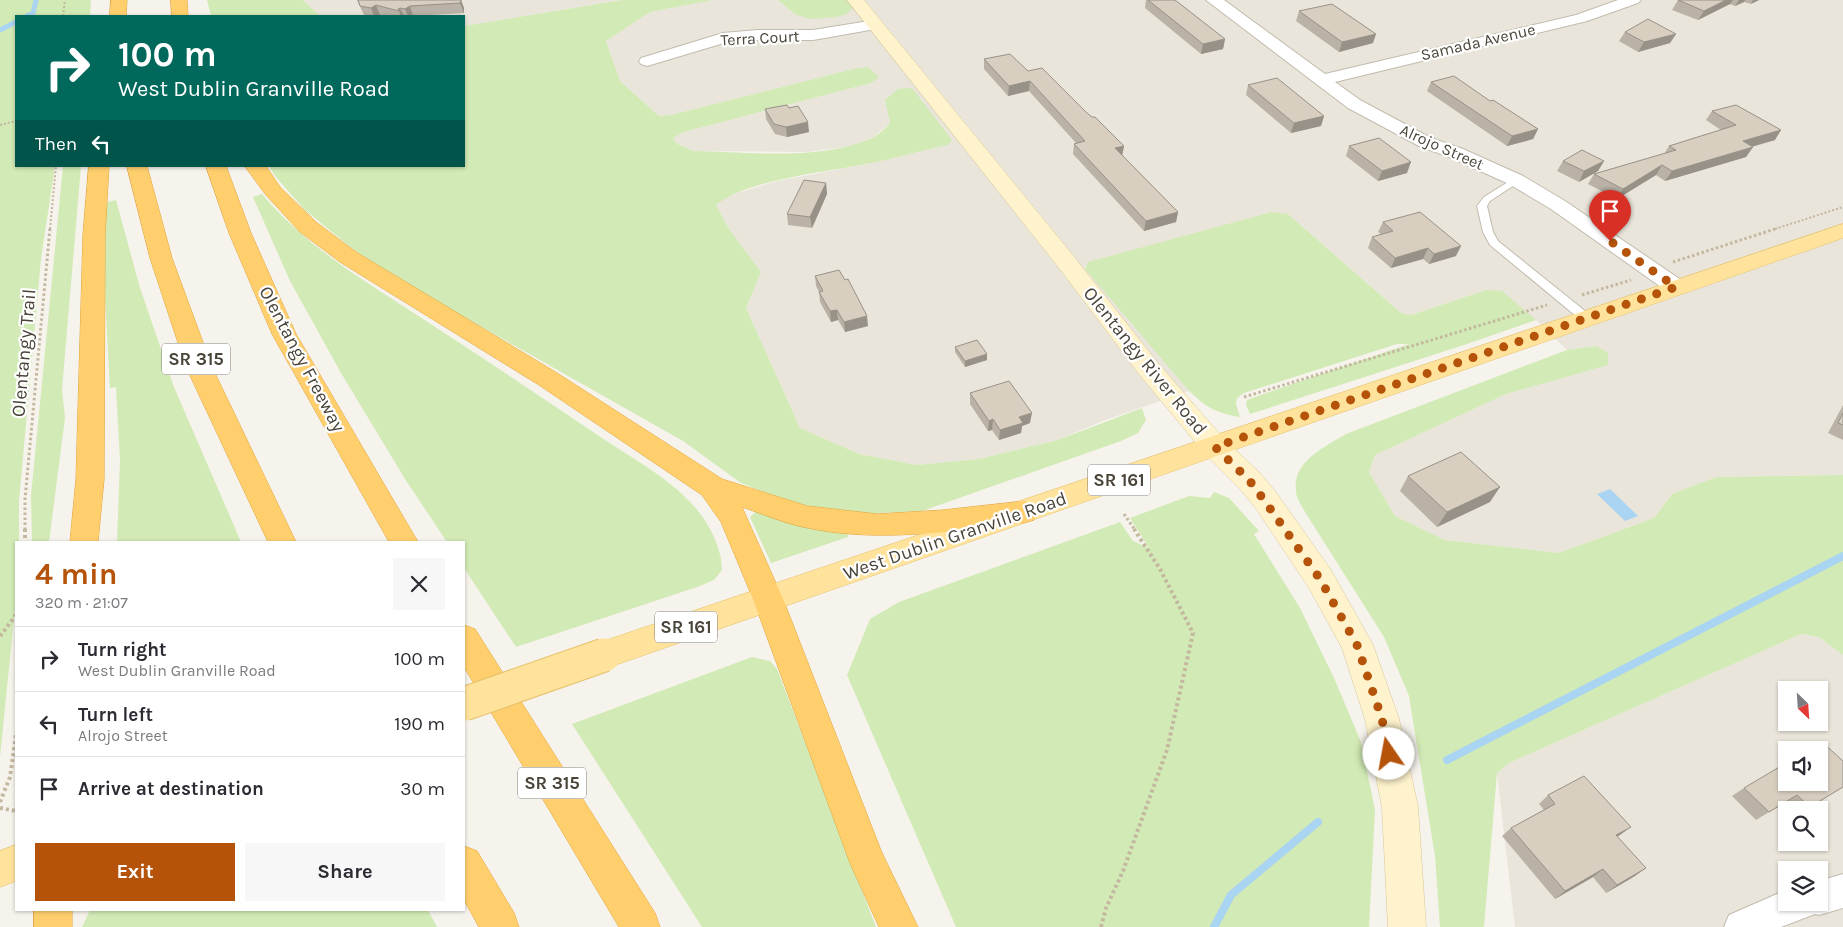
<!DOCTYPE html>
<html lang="en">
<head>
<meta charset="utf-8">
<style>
  :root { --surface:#fff; --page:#f7f7f7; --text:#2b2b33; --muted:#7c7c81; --line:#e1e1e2; --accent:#b45309 }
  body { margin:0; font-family:Karla,sans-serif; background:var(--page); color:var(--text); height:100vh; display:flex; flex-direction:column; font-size:19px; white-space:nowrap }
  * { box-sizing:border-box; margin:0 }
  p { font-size:16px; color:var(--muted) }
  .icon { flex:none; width:28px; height:28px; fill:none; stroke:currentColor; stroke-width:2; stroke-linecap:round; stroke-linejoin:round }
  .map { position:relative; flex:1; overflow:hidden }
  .side { position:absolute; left:15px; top:541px; width:450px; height:370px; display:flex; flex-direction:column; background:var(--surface); border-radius:0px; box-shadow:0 1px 4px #0004 }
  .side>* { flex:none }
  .banner { position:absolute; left:15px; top:15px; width:450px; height:152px; border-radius:0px; box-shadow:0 1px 4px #0004; background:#00695c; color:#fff; overflow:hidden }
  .needle { width:32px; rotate:155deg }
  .tools { position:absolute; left:1778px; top:681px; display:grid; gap:10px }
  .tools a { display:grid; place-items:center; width:50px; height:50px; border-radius:0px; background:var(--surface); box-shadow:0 1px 4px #0004; font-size:25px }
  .pin { position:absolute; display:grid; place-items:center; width:42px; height:42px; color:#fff; margin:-51px -21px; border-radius:50% 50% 50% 0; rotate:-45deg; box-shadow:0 0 5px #0007 }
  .pin .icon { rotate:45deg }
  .me { position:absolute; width:55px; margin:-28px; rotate:348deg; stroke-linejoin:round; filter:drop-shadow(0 0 4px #0008) }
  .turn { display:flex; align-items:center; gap:18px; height:105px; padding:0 20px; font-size:22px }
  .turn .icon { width:65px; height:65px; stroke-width:2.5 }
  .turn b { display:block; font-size:35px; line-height:42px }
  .then { display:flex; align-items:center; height:48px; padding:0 20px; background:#0003; gap:10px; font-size:19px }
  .round { display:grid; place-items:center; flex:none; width:52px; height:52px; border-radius:0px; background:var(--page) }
  .head { display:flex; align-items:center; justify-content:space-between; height:85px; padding:0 20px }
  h1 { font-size:30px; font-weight:700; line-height:38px; color:var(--accent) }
  .primary-button { display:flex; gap:10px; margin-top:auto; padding:10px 20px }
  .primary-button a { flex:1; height:58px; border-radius:0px; background:var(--accent); color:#fff; font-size:20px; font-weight:700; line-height:58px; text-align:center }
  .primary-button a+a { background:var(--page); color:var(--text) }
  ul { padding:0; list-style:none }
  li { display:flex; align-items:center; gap:15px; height:65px; padding:0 20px; border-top:1px solid var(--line) }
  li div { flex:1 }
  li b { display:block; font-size:19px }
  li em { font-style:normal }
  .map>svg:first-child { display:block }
</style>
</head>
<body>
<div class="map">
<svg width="1843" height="927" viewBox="0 0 1843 927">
  <rect width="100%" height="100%" fill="#f6f3ec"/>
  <path fill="#eae5da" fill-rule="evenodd" d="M 303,0 L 622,0 L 464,26 L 464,16 L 320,16 Z
    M 713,0 L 778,0 L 796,15 L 852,7 L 847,0 L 1843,0 L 1843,475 L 1716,477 L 1672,494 L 1654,518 L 1559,553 L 1445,540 L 1395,516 L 1369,472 L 1375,455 L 1506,394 L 1607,365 L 1596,346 L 1567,350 L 1536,320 L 1486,290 L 1411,315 L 1401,313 L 1288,214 L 1089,262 L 1085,268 L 1189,391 L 1105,420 L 1058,440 L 979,459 L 917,465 L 859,454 L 800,428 L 746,308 L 761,272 L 729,229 L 716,205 L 725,197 L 777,181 L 867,164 L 947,145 L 952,139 L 885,100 L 890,123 L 874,137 L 851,146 L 808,152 L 694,151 L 677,144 L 673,138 L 684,132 L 871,83 L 853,69 L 671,115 L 659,116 L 620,81 L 606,41 L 650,12 Z
    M 1801,634 L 1819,637 L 1843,655 L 1843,927 L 1515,927 L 1497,773 L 1509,763 ZM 1786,690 L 1819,690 L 1819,722 L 1786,722 ZM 1786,750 L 1819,750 L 1819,782 L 1786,782 ZM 1786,810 L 1819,810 L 1819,842 L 1786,842 ZM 1786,870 L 1819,870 L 1819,902 L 1786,902 Z"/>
  <path fill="#d2eab5" d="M 0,0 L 91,0 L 90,16 L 16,16 L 16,166 L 55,166 L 41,259 L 19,501 L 19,542 L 16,542 L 16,599 L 0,757 Z
    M 207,0 L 303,0 L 320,16 L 211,16 Z
    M 622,0 L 713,0 L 650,12 L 606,41 L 620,81 L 659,116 L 671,115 L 853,69 L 868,67 L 879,77 L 871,83 L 684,132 L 673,138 L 677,144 L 694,151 C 749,152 821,161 872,138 C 879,135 885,128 890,123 L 885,100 L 898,89 L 912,88 L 952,140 L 948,145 C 920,151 893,159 866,164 C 827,172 745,180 716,205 L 729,229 L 761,272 L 746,308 L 800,428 L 859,454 L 917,465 L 979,459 L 1058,440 L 1142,408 L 1146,420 L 1138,433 L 1121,441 L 922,511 L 857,514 L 821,509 L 784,500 L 741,483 L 683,441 L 427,296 L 354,250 L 305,210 L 275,176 L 269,166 L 464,166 L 464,26 Z
    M 778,0 L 847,0 L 853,7 L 847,14 L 836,17 L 812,19 L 796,15 Z
    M 63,166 L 81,166 L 62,390 L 65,418 L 49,542 L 32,542 L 31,496 Z
    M 262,194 C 306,247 365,281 423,319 C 483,358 543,398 602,438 C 632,458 667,477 691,503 C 707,519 722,547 722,570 L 714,580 L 700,586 L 516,647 L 464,568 L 464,542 L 447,542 L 405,479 L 341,373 L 290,281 L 253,197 Z
    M 116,200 L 140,288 L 174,387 L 241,542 L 117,542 L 120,460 L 116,387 L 110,388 L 104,279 L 104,203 Z
    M 1272,212 L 1288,214 L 1401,313 L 1411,315 L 1486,290 L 1502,291 L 1536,320 L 1464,345 L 1250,414 L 1246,405 L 1247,400 L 1255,397 L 1409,344 L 1397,344 L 1244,393 L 1237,398 L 1236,404 L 1240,417 C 1216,413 1207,408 1189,391 L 1085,269 L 1088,262 Z
    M 1596,346 L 1608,353 L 1608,365 L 1506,394 L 1375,455 L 1369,472 L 1395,516 L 1445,540 L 1559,553 L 1654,518 L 1672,494 L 1716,477 L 1843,475 L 1843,655 L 1819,637 L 1801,634 L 1509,763 L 1497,773 L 1484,927 L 1440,927 L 1435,856 L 1409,696 L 1384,637 L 1305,512 C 1302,506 1296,498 1296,491 C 1292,461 1325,447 1346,434 L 1567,350 Z
    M 1214,492 L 1229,498 L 1259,531 L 1254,534 L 1300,608 L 1334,678 L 1361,742 L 1375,810 L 1369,927 L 956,927 L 847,675 L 870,619 L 899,602 L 1120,522 L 1133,541 L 1149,548 L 1130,518 L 1189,496 L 1210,498 Z
    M 757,511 L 847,532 L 848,535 L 848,537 L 771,563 L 750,517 Z
    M 752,657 L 770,661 L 777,669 L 876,927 L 702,927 L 572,724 Z
    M 90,910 L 428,910 L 437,927 L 82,927 Z"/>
  <path fill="#a9d4f2" d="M 1610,489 L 1638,516 L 1625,521 L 1597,494 Z"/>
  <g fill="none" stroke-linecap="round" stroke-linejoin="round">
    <path stroke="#a9d4f2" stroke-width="5" d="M 27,16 L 33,13 L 36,0
      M 0,30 L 16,22"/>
    <path stroke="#a9d4f2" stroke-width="8" d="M 1447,760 L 1843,556
      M 1214,927 L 1231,895 L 1318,822"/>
    <defs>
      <path id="lane" d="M 1516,177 L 1521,180 L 1519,182 L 1490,201 L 1487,206 L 1493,232 L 1498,241 L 1590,315 L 1591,318 L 1590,321 L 1582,321 L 1490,245 L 1483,232 L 1477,206 L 1484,197 Z"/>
      <path id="street" d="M 1206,0 L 1224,0 L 1325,74 L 1576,15 L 1618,0 L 1641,0 L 1638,3 L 1587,21 L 1335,82 L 1360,100 L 1431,138 L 1463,149 L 1523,176 L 1565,201 L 1684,282 L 1687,287 L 1684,292 L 1676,294 L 1668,292 L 1551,209 L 1509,184 L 1449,157 L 1419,146 L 1348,108 Z
        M 875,20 L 881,22 L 883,25 L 881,28 L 813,40 L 758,40 L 724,43 L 647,66 L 641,64 L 639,61 L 641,58 L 723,33 L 758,30 L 813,30 Z
        M 1843,874 L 1843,908 L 1819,915 L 1815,914 L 1781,927 L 1724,927 L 1729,915 L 1786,890 L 1786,902 L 1819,902 L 1819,881 Z"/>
      <path id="secondary" d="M 847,0 L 864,0 L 1075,258 L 1157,362 L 1225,440 L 1259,472 L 1275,491 L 1331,570 L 1373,645 L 1399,719 L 1418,807 L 1426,927 L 1388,927 L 1382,807 L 1365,719 L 1342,648 L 1309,588 L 1255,507 L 1239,488 L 1205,454 L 1139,374 L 1059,268 Z"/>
      <path id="primary" d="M 1843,224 L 1843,238 L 604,669 L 593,665 L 588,655 L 593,645 L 604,641 Z
        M 16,845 L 16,881 L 0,887 L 0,851 Z"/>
      <path id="highway" d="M 111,0 L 127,0 L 126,16 L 110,16 Z
        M 171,0 L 187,0 L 188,16 L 172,16 Z
        M 89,166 L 109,166 L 105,235 L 104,479 L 98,542 L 70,542 L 76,479 L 83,235 Z
        M 127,166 L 147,166 L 172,258 L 212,367 L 296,542 L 268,542 L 186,367 L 150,258 Z
        M 206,166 L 226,166 L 251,233 L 296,334 L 418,542 L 389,542 L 272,334 L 229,233 Z
        M 245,166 L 266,166 L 280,187 L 316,222 L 356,252 L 557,373 L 722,479 L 807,506 L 877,514 L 943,510 L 1024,501 L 1034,504 L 1038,512 L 1034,520 L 1024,523 C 952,531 879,543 808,528 C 786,524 763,514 742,507 L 783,599 L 882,853 L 918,927 L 879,927 L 850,863 L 753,599 L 721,522 L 702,495 L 539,385 L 340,262 L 300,232 L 266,195 Z
        M 464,625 L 475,629 L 655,913 L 660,927 L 619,927 L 464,667 Z
        M 464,846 L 477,851 L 514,913 L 519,927 L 479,927 L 464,900 Z
        M 34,910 L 72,910 L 72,927 L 34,927 Z"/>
    </defs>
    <use href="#lane" stroke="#c2bbae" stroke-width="2"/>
    <use href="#street" stroke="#c2bbae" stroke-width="2"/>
    <use href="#secondary" stroke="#d6c79b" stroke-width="1"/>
    <use href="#primary" stroke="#e6c16a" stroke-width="1"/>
    <use href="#highway" stroke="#e0a43c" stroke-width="1"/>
    <path stroke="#c4b79f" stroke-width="2" stroke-dasharray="2 2" stroke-linecap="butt" d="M 63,16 L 65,0
      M 0,125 L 16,121
      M 50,229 L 56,166
      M 1775,229 L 1843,207"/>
    <path stroke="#c4b79f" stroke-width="3" stroke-dasharray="2.5 2.5" stroke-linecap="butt" d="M 1673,262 L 1778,228
      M 1582,295 L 1631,280
      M 1244,397 L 1547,305
      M 1124,514 L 1135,530
      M 25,530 L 25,499 L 50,228"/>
    <path stroke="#c4b79f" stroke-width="4" stroke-dasharray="3 3" stroke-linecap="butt" d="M 25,529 L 25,542
      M 0,636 L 16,615
      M 0,802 L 10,777 L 16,735
      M 0,808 L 16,811
      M 1101,927 L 1106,908 L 1123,871 L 1167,750 L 1193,633 L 1160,569 L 1134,529"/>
    <use href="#lane" fill="#fff" fill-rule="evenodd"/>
    <use href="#street" fill="#fff" fill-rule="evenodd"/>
    <use href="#secondary" fill="#fff3cd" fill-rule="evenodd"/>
    <use href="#primary" fill="#ffe39c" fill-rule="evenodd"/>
    <use href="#highway" fill="#ffcf6e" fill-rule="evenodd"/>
    <defs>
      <path id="primary-bridge" d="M 464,704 L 604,655"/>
    </defs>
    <use href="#primary-bridge" stroke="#e6c16a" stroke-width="35" stroke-linecap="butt"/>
    <use href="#primary-bridge" stroke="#ffe39c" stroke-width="33"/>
  </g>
  <path fill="#bab2a6" d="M 357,0 L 461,0 L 464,8 L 464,13 L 412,16 L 386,16 L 380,15 L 377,16 L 368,16 L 364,15 Z
    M 1146,0 L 1175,0 L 1225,39 L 1223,49 L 1201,54 L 1145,8 Z
    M 1678,0 L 1759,0 L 1751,4 L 1744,2 L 1735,6 L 1730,4 L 1698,20 L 1672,10 Z
    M 1299,11 L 1373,43 L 1339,52 L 1296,21 Z
    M 1625,32 L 1676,34 L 1670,43 L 1638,52 L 1619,41 Z
    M 984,59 L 1028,71 L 1087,113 L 1124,146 L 1122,156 L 1178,212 L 1176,222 L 1144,231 L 1073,154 L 1074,144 L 1076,143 L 1029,91 L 1008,96 L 984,69 Z
    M 1431,82 L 1490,101 L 1538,129 L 1533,139 L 1507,146 L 1427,91 Z
    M 1248,85 L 1324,116 L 1321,126 L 1291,133 L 1246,95 Z
    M 789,108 L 809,132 L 787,137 L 775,134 L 766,119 L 765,109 Z
    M 1712,111 L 1775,140 L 1752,147 L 1753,147 L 1746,157 L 1665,181 L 1656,175 L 1617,199 L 1588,184 L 1594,174 L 1664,154 L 1669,146 L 1721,130 L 1706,120 Z
    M 1349,146 L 1407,173 L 1378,181 L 1346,156 Z
    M 1563,161 L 1604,161 L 1598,171 L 1579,182 L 1557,171 Z
    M 826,183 L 827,194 L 812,228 L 788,225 L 787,214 Z
    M 1383,222 L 1456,256 L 1429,264 L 1423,259 L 1391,268 L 1368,248 L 1372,237 L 1381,234 L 1378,232 Z
    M 815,276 L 868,326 L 845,332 L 838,320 L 831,322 L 820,302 L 819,292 L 816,286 Z
    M 955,347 L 987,360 L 965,367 L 955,352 Z
    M 970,393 L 1030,423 L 1022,426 L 1021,433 L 999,440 L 992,430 L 988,431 L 970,404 Z
    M 1843,405 L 1843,440 L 1828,433 Z
    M 1408,476 L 1490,502 L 1437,527 L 1400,491 Z
    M 1843,787 L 1805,810 L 1792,810 L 1784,803 L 1756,820 L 1732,796 L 1744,788 Z
    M 1548,795 L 1620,835 L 1617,836 L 1635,876 L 1606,893 L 1593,877 L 1555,899 L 1502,836 L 1511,828 L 1544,810 L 1539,804 Z"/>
  <path fill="#979187" d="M 461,0 L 464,8 L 464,13 L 460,3 Z
    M 1726,0 L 1733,0 L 1730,4 L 1698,20 L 1704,11 Z
    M 1739,0 L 1745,0 L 1744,2 L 1735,6 Z
    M 1753,0 L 1759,0 L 1751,4 Z
    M 376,5 L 380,15 L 377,16 L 374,16 L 371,8 Z
    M 410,6 L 413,16 L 408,16 L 405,9 Z
    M 400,8 L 404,16 L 401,16 L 398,9 Z
    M 1376,34 L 1373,43 L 1339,52 L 1342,42 Z
    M 1676,34 L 1670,43 L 1638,52 L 1644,42 Z
    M 1225,39 L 1223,49 L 1201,54 L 1203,44 Z
    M 1030,81 L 1029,91 L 1008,96 L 1009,86 Z
    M 1324,116 L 1321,126 L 1291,133 L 1294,123 Z
    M 808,122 L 809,132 L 787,137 L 786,127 Z
    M 1538,129 L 1533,139 L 1507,146 L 1512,136 Z
    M 1781,130 L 1775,140 L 1736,151 L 1743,141 Z
    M 1124,146 L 1122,156 L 1115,148 Z
    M 1753,147 L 1746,157 L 1665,181 L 1672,171 Z
    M 1604,161 L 1598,171 L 1579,182 L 1584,171 Z
    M 1411,162 L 1407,173 L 1378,181 L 1382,171 Z
    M 1662,165 L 1656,175 L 1617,199 L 1623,189 Z
    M 826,183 L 827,194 L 812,228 L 810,217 Z
    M 1178,212 L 1176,222 L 1144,231 L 1146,221 Z
    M 1461,246 L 1456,256 L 1429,264 L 1434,254 Z
    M 1428,248 L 1423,259 L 1391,268 L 1395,258 Z
    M 837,310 L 838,320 L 831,322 L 830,311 Z
    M 867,316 L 868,326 L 845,332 L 844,322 Z
    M 987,354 L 987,360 L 965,367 L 965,361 Z
    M 1032,413 L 1030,423 L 1022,426 L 1021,433 L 999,440 L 1000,430 L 1019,417 Z
    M 993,419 L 992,430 L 988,431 L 989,421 Z
    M 1500,487 L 1490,502 L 1437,527 L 1447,512 Z
    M 1631,827 L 1620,835 L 1606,843 L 1616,835 Z
    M 1646,868 L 1635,876 L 1606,893 L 1617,885 Z
    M 1603,869 L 1593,877 L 1555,899 L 1565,891 Z"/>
  <path fill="#d8cfc1" stroke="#979187" d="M 358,0 L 461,0 L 460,3 L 410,6 L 405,9 L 400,8 L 398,9 L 399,11 L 376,5 L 371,8 L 360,6 Z
    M 1148,0 L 1175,0 L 1225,39 L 1203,44 Z
    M 1678,0 L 1726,0 L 1704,11 Z
    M 1332,4 L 1376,34 L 1342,42 L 1299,11 Z
    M 1648,19 L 1676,34 L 1644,42 L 1625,32 Z
    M 1010,54 L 1028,71 L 1042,68 L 1087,113 L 1092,117 L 1095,117 L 1124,146 L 1115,148 L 1178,212 L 1146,221 L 1074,144 L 1085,141 L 1030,81 L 1009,86 L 984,59 Z
    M 1454,76 L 1490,101 L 1493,100 L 1538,129 L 1512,136 L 1431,82 Z
    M 1277,78 L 1324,116 L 1294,123 L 1248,85 Z
    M 787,105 L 789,108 L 798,106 L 808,122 L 786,127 L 774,124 L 765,109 Z
    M 1736,105 L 1781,130 L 1743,141 L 1753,147 L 1672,171 L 1662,165 L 1623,189 L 1594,174 L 1676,150 L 1669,146 L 1736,125 L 1712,111 Z
    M 1379,138 L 1411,162 L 1382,171 L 1349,146 Z
    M 1582,150 L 1604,161 L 1584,171 L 1563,161 Z
    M 804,180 L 826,183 L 810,217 L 787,214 Z
    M 1420,212 L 1461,246 L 1434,254 L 1428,248 L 1395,258 L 1372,237 L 1393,231 L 1383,222 Z
    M 839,270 L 845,280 L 848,279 L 867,316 L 844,322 L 837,310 L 830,311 L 819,292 L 823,291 L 815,276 Z
    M 977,340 L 987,354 L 965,361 L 955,347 Z
    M 1009,381 L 1032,413 L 1019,417 L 1023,423 L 1000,430 L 993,419 L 989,421 L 970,393 Z
    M 1843,413 L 1843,425 L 1838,423 Z
    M 1461,452 L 1500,487 L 1447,512 L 1408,476 Z
    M 1822,742 L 1843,761 L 1843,787 L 1810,807 L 1797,795 L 1769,812 L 1744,788 L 1786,763 L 1786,782 L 1819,782 L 1819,750 L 1807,750 Z
    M 1584,776 L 1631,827 L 1616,835 L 1646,868 L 1617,885 L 1603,869 L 1565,891 L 1511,828 L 1555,804 L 1548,795 Z"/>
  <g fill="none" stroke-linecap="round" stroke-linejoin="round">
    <path stroke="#b45309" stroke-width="9" stroke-dasharray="0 16.2" d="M 1389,754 L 1382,719 L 1357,645 L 1320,579 L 1264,500 L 1249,480 L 1215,447 L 1676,287 L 1610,241"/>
  </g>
  <g text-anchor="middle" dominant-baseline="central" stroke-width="4.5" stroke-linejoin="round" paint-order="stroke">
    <g font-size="16" fill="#4b4439" stroke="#fff">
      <text transform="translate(760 38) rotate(-3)">Terra Court</text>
      <text transform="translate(1478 42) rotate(-13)">Samada Avenue</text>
      <text transform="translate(1442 147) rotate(24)">Alrojo Street</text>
    </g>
    <g fill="#fff" stroke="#817c74" stroke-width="1">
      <rect x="162" y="343.5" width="68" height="31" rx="4"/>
      <rect x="1088" y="464.5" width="62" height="31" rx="4"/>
      <rect x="655" y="611.5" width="62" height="31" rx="4"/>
      <rect x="518" y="767.5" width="68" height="31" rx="4"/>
    </g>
    <g font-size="18" font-weight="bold" fill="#4b4439">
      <text x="196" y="359">SR 315</text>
      <text x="1119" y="480">SR 161</text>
      <text x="686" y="627">SR 161</text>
      <text x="552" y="783">SR 315</text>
    </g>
    <g font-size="19" fill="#4b4439" stroke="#fff">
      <text transform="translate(24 353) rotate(-85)">Olentangy Trail</text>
      <text transform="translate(302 359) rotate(62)">Olentangy Freeway</text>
      <text transform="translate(1145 361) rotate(51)">Olentangy River Road</text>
      <text transform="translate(955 536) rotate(-19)">West Dublin Granville Road</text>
    </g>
  </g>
</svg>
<div class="tools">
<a><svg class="needle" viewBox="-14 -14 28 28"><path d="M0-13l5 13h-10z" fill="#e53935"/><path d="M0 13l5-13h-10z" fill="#7c7c81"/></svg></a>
<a><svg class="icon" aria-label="sound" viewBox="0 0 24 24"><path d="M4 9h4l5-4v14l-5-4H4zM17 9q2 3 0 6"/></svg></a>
<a><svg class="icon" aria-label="search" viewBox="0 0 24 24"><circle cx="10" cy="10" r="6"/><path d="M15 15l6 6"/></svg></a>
<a><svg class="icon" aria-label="layers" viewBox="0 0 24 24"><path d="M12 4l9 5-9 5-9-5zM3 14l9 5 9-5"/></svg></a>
</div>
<div class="pin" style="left:1610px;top:241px;background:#d93025"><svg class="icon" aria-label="arrive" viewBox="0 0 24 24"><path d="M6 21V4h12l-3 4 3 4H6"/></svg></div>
<svg class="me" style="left:1389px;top:754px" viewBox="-20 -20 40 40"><circle r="19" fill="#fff"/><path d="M0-13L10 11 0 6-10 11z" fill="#b45309"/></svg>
<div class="banner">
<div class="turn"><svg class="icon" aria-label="right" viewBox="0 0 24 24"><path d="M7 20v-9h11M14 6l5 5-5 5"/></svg><div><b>100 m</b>West Dublin Granville Road</div></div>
<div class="then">Then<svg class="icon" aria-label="left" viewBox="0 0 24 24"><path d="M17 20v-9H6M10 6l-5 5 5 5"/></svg></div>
</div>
<section class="side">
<div class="head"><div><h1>4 min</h1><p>320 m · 21:07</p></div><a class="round"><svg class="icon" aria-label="close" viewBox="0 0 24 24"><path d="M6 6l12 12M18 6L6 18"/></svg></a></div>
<ul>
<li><svg class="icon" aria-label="right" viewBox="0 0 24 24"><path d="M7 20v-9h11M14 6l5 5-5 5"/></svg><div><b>Turn right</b><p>West Dublin Granville Road</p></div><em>100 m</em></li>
<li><svg class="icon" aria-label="left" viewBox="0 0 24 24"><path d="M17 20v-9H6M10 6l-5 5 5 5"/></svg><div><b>Turn left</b><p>Alrojo Street</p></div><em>190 m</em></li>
<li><svg class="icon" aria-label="arrive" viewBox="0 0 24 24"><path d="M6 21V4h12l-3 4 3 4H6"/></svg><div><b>Arrive at destination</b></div><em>30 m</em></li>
</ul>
<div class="primary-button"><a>Exit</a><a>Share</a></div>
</section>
</div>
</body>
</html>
